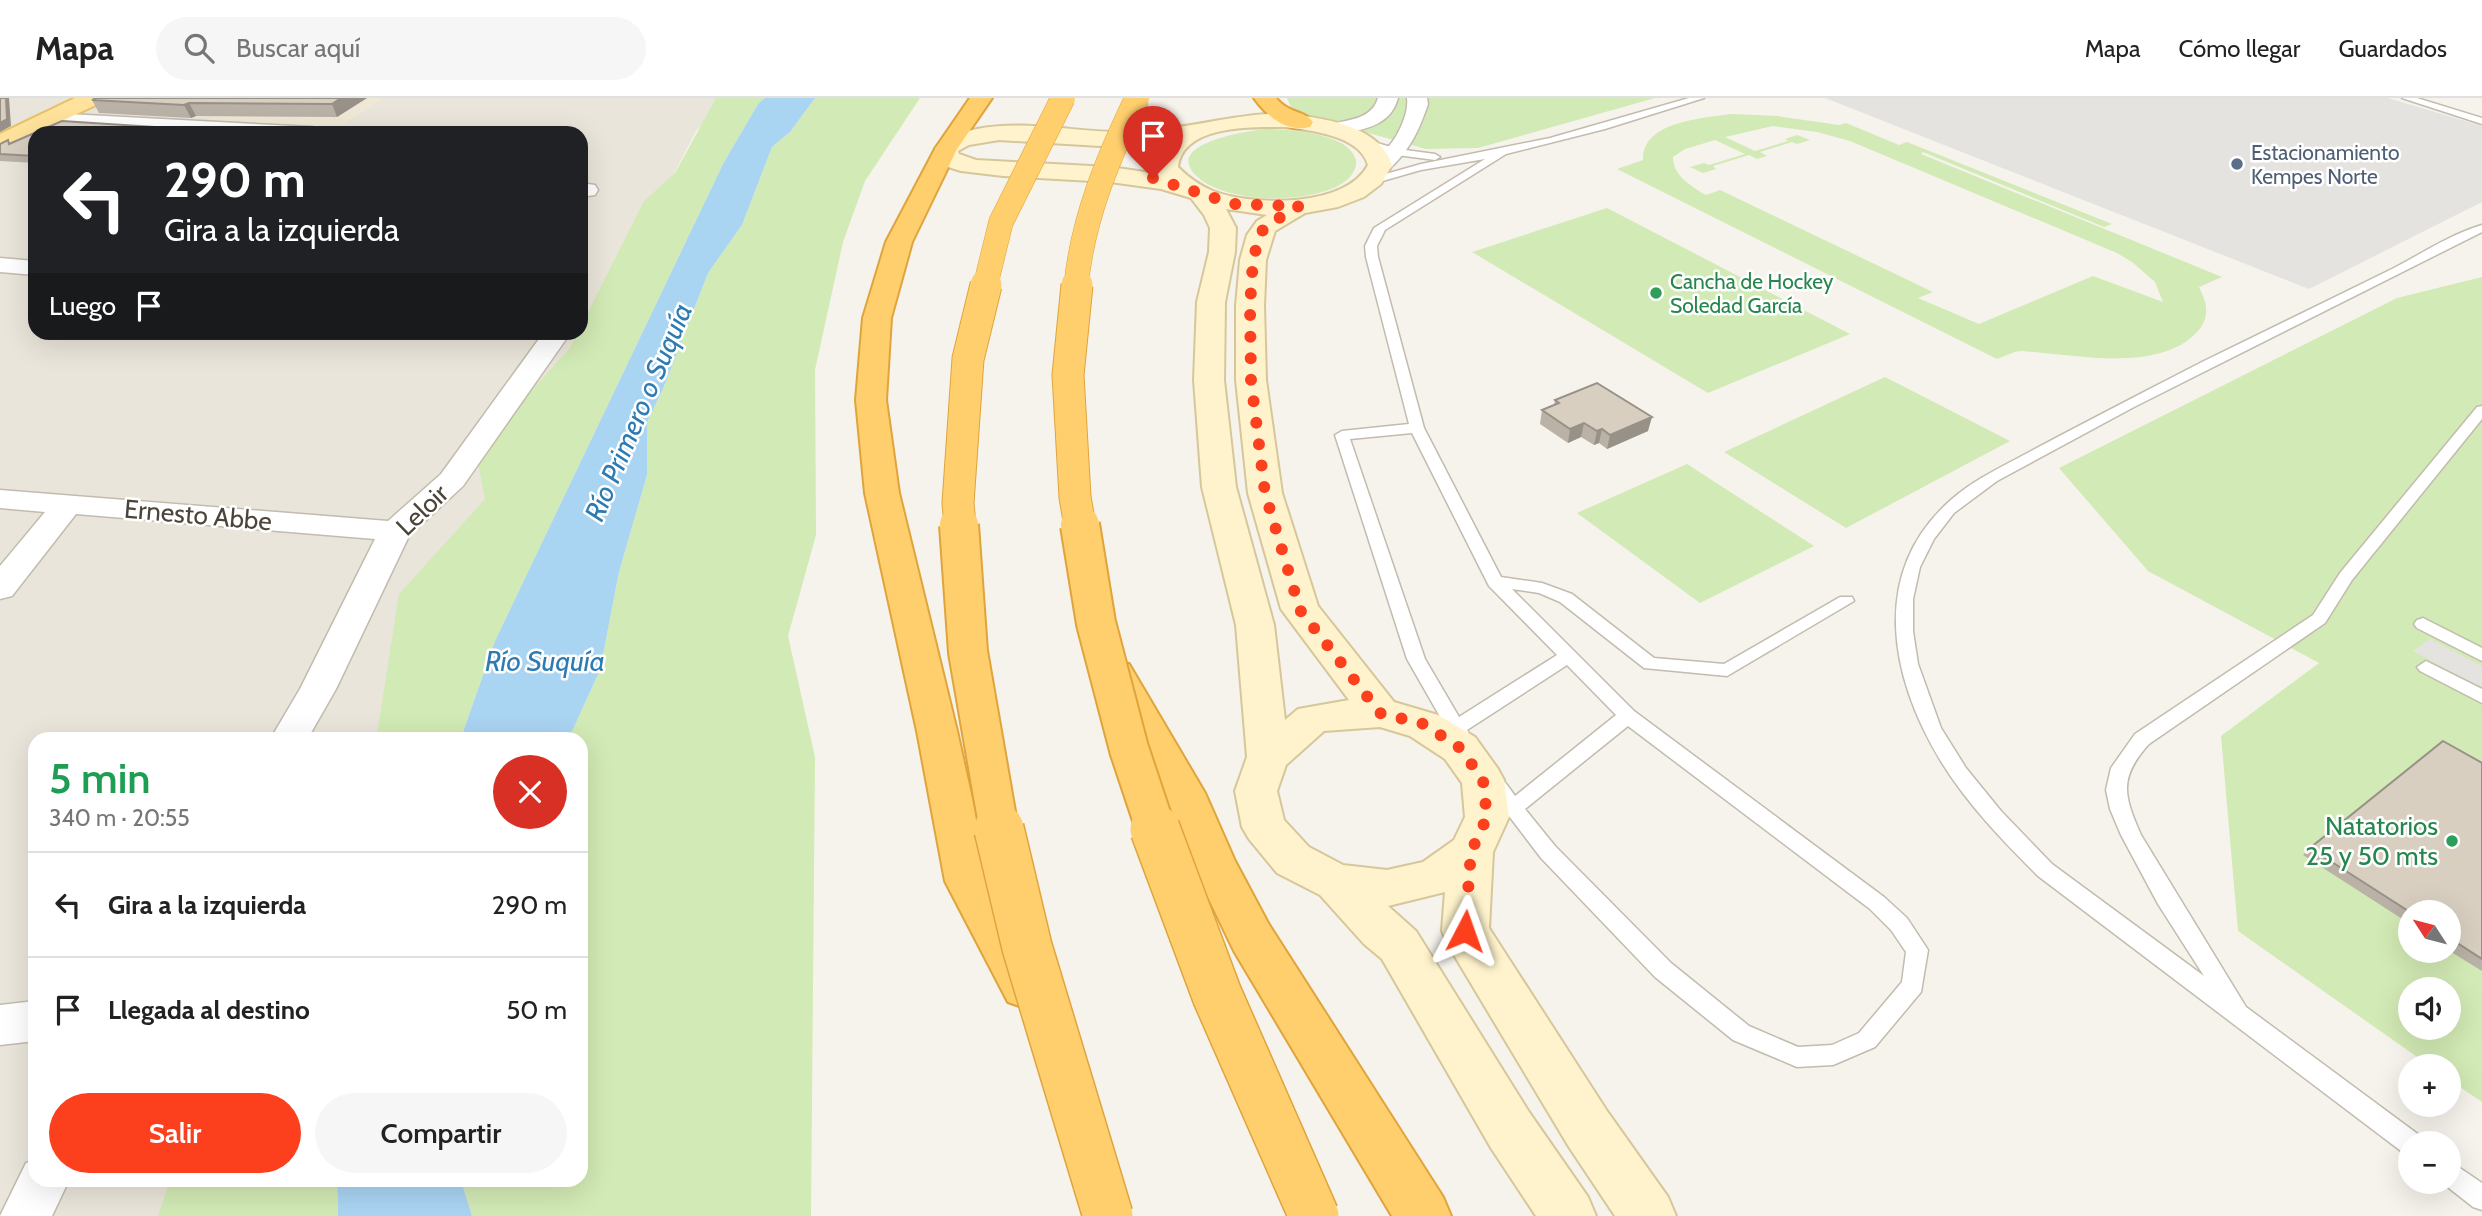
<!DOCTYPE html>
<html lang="es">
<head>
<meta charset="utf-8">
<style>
  :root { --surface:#fff; --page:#f6f6f6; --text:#222; --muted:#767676; --line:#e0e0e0; --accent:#fc3f1d }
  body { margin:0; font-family:Cabin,sans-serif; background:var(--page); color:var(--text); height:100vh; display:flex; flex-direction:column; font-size:26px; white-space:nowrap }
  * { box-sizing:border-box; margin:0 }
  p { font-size:23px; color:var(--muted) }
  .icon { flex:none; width:38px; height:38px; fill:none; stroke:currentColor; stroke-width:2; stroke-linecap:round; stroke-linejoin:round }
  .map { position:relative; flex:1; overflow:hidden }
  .details { position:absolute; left:28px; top:634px; width:560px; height:455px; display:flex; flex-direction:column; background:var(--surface); border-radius:21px; box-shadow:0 7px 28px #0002 }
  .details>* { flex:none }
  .hud { position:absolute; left:28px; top:28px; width:560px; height:214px; border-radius:21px; box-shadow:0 7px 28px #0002; background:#202124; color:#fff; overflow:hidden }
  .needle { width:46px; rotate:306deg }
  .fabs { position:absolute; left:2398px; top:802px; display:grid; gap:14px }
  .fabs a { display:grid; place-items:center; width:63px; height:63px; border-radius:50%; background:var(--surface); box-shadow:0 7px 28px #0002; font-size:35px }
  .pin { position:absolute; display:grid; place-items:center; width:60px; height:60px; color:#fff; margin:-72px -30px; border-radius:50% 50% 50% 0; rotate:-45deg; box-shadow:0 0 7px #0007 }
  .pin .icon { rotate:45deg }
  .me { position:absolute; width:77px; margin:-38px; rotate:4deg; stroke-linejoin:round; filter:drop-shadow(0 0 5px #0008) }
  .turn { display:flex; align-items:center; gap:24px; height:147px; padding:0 21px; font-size:32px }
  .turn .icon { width:91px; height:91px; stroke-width:2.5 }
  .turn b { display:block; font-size:49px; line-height:60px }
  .then { display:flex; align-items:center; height:66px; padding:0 21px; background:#0003; gap:14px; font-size:26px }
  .round { display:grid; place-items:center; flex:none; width:74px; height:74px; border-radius:37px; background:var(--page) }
  .overview { display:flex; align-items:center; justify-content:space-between; height:119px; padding:0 21px }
  h1 { font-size:42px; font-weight:600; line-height:52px; color:#1e9e55 }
  .button { display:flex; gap:14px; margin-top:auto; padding:14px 21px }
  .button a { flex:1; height:80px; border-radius:42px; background:var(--accent); color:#fff; font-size:28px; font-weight:600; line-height:80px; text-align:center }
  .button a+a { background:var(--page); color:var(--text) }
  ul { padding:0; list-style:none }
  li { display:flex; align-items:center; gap:21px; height:105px; padding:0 21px; border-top:2px solid var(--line) }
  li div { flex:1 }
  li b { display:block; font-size:26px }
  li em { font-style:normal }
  header { display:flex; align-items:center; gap:42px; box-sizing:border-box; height:98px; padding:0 35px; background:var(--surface); border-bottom:2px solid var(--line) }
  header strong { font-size:33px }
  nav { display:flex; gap:38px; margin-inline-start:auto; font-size:24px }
  .search { width:490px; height:63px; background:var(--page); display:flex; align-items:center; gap:18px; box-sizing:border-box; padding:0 24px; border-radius:38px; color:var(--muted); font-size:26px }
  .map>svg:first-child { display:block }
</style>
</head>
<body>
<header>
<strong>Mapa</strong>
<div class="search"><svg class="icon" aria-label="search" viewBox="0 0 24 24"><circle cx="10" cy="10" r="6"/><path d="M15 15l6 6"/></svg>Buscar aquí</div>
<nav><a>Mapa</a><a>Cómo llegar</a><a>Guardados</a></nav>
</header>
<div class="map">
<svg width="2482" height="1118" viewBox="0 0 2482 1118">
  <rect width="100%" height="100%" fill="#f6f3ec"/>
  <path fill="#eae5da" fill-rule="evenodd" d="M 0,0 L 728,0 L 696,33 L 528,358 L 376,640 L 35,640 L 35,1082 L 182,1082 L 167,1118 L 0,1118 ZM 35,35 L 581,35 L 581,234 L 35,234 Z"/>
  <path fill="#efe8d6" d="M 246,0 L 384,0 L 335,32 L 200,27 Z"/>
  <path fill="#d2eab5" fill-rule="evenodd" d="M 716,0 L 765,0 L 758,6 L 723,66 L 495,543 L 461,640 L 374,640 L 377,636 L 399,496 L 485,401 L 476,354 L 569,251 L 578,235 L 581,234 L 581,228 L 644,103 L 675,75 Z
    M 815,0 L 920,0 L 865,83 L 843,144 L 815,272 L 816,437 L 788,538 L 815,659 L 811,1118 L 472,1118 L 461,1082 L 581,1082 L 581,640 L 569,640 L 600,572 L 619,474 L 647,377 L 647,324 L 663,291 L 708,175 L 742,127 L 772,49 L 790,34 Z
    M 1287,0 L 1655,0 L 1478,50 L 1426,51 L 1293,14 Z
    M 1732,16 L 1777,18 L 1839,27 L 1846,25 L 1899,47 L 1907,44 L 2112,126 L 2104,129 L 1923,54 L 1921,56 L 2222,179 L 2199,189 C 2202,196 2206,203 2206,210 C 2207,220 2203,228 2197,234 C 2158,276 2072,256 2022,253 C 2014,253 2005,258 1997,261 L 1617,71 L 1643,62 C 1642,23 1704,20 1732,16 ZM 1773,28 L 1817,34 L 1850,43 L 2117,155 L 2132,164 L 2155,184 L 2163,204 L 2093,178 L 1979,226 L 1918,200 L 1933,194 L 1720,92 L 1706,97 L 1702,95 C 1689,86 1673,77 1673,59 L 1685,51 L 1715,42 L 1745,56 L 1709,67 L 1704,65 L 1690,69 L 1703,75 L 1716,71 L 1713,68 L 1749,57 L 1757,61 L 1767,58 L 1760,54 L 1792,44 L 1797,46 L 1810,42 L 1797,37 L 1785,41 L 1788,43 L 1755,53 L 1725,39 Z
    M 1269,31 C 1291,32 1349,35 1356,62 C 1357,69 1353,76 1348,81 C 1319,107 1230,106 1200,81 C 1156,46 1250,32 1269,31 Z
    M 1607,110 L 1850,236 L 1708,295 L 1472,154 Z
    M 2482,179 L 2482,1004 L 2448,981 L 2448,968 L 2430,968 L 2238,833 L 2221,638 L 2319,565 L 2148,473 L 2059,370 L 2397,200 ZM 2410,814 L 2448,814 L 2448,852 L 2410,852 ZM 2410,891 L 2448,891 L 2448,929 L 2410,929 Z
    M 1885,279 L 2010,343 L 1846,430 L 1724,354 Z
    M 1687,366 L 1814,448 L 1700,505 L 1577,415 Z
    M 170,1082 L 337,1082 L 338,1118 L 158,1118 Z"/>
  <path fill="#e5e3e0" d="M 1825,0 L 2388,0 L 2482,28 L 2482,104 L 2309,191 Z
    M 2430,541 L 2482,568 L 2482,590 L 2413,553 Z"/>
  <path fill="#a9d4f2" d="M 765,0 L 815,0 L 790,34 L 772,49 L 742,127 L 708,175 L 663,291 L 647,324 L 647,377 L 619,474 L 600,572 L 569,640 L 461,640 L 495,543 L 723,66 L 758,6 Z
    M 337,1082 L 461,1082 L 472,1118 L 338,1118 Z"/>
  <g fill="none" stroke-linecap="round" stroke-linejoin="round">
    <defs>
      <path id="lane" d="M 1689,0 L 1704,0 L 1605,31 L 1506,56 L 1385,132 L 1377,148 L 1378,159 L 1424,330 L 1501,479 L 1542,485 L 1572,496 L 1654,560 L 1724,566 L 1840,499 L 1852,499 L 1854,503 L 1727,578 L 1644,570 L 1560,504 L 1539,495 L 1512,491 L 1634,613 L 1884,799 L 1907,820 L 1928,852 L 1921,894 L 1875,949 L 1833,967 L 1797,969 L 1733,942 L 1655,879 L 1541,760 L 1483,684 L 1486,679 C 1501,674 1507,687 1515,698 L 1616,617 L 1567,567 L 1467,632 L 1474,645 L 1472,650 L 1458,650 L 1407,561 L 1335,337 L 1342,333 L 1409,326 L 1366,159 L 1365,148 L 1374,130 L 1485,61 L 1421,72 L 1372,86 L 1367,83 L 1368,81 L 1421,66 L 1550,40 ZM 1412,335 L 1489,488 L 1557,557 L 1459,619 L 1425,561 L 1350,341 ZM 1628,628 L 1870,811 L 1891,832 L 1906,854 L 1902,884 L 1859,935 L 1832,947 L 1798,949 L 1749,928 L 1671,865 L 1555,748 L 1525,711 Z
        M 2402,0 L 2417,0 L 2482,20 L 2482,26 Z
        M 1363,41 L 1398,51 L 1435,56 L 1440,59 L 1435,62 L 1397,57 L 1359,46 L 1358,44 Z
        M 2482,127 L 2482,134 L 2134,309 L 1997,383 L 1954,415 L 1934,441 L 1920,469 L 1913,501 L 1913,533 L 1918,566 L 1941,630 L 1966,670 L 2001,713 L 2052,766 L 2204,878 L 2158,806 L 2121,737 L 2110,711 L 2106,692 L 2111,670 L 2135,636 L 2313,517 L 2340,475 L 2477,309 L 2482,308 L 2482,321 L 2352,482 L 2325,525 L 2149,646 C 2118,680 2124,698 2141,737 L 2246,909 L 2419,1037 L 2422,1045 L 2410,1045 L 2410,1056 L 2401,1053 L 2038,778 C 2003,743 1968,707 1942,665 C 1890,580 1868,474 1952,401 C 1976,380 2006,367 2033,352 C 2089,322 2146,293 2202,264 C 2266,233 2329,202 2392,171 C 2421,156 2451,136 2482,127 Z
        M 2423,520 L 2482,550 L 2482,563 L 2417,530 L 2414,526 L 2417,522 Z
        M 2426,563 L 2482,591 L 2482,605 L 2420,573 L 2417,569 Z
        M 2448,1062 L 2482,1085 L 2482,1112 L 2473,1109 L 2440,1083 L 2448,1083 Z"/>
      <path id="street" d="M 1378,0 L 1398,0 C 1390,30 1360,32 1334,37 L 1327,35 L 1324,31 L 1327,27 C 1346,22 1372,22 1378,0 Z
        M 1407,0 L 1427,0 L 1428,6 C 1419,33 1409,54 1387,73 L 1371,73 L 1368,68 C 1374,60 1383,55 1389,48 C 1399,37 1409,14 1407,0 Z
        M 49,15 L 312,29 L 319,31 L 322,35 L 198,35 L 42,25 L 39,21 L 42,17 Z
        M 581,85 L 595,87 L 598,92 L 595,97 L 581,99 Z
        M 0,160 L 35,163 L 35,177 L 0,174 Z
        M 544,234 L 571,234 L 463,388 L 409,438 L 336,591 L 308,640 L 271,640 L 300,591 L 375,441 L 76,416 L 12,498 L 0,501 L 0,468 L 45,414 L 0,410 L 0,392 L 388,423 L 441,376 Z
        M 35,903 L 35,943 L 0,947 L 0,907 Z
        M 35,1062 L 35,1082 L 69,1082 L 52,1118 L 0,1118 L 26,1065 Z"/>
      <path id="secondary" d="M 1283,15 C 1320,20 1379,26 1392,67 L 1381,86 L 1364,99 L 1338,109 L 1305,115 L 1275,133 L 1266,162 L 1264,208 L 1266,282 L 1282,395 L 1318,508 L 1394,604 L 1438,617 L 1475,639 L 1498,671 L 1504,682 L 1509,719 L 1493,754 L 1489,830 L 1607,1013 L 1668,1099 L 1676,1118 L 1615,1118 L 1569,1049 L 1448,847 L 1442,833 L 1445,794 L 1388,808 L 1416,833 L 1529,1014 L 1588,1099 L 1596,1118 L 1536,1118 L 1491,1050 L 1382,861 L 1364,846 L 1320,797 L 1277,775 L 1249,741 L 1242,729 L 1235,693 L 1247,659 L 1236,527 L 1202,389 L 1194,282 L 1197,204 L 1209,154 L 1210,130 L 1204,117 L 1191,100 L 1161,91 L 1110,84 L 1003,78 L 961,73 L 945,68 L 935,51 C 943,38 963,34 977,31 C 1028,21 1082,36 1133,34 C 1184,32 1232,16 1283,15 ZM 1283,29 C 1309,32 1360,37 1368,67 C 1346,110 1252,108 1213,93 C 1199,87 1188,79 1178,69 C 1183,27 1251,29 1283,29 ZM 999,42 L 1100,48 L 1165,45 L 1157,55 L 1154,70 L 1159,76 L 1110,69 L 976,62 L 959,56 L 958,53 L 969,47 ZM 1226,111 L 1267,117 L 1257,123 L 1247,137 L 1240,162 L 1236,208 L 1236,282 L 1248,395 L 1281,511 L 1349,602 L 1298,611 L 1285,622 L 1274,527 L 1236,389 L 1224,282 L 1225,204 L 1235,154 L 1236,130 ZM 1380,629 L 1410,638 L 1445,661 L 1462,685 L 1465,719 L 1454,742 L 1423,764 L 1387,772 L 1343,767 L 1309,749 L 1284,722 L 1277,693 L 1286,667 L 1324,633 Z"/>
      <path id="primary" d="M 75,0 L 103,0 L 100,5 L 0,52 L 0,36 Z"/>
      <path id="highway" d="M 970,0 L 992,0 L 957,51 L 912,144 L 891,220 L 886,302 L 899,395 L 957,633 L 990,781 L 1049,889 L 1042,904 L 1025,910 L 1008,904 L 945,783 L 917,633 L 865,395 L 856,302 L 863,220 L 886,144 L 935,51 Z
        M 1254,0 L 1276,0 C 1289,16 1304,12 1313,24 L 1310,29 C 1286,35 1267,18 1254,0 Z
        M 1115,563 L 1129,566 L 1205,695 L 1235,763 L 1268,825 L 1443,1099 L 1451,1118 L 1392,1118 L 1234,853 L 1191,764 L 1163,696 L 1095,576 L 1101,566 Z"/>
    </defs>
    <use href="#lane" stroke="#c2bbae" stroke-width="3"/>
    <use href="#street" stroke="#c2bbae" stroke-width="3"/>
    <use href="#secondary" stroke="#d6c79b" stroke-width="4"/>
    <use href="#primary" stroke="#e6c16a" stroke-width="4"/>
    <use href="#highway" stroke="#e0a43c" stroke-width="4"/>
    <use href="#lane" fill="#fff" fill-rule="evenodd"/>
    <use href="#street" fill="#fff" fill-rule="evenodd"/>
    <use href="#secondary" fill="#fff3cd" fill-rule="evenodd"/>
    <use href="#primary" fill="#ffe39c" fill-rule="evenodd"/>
    <use href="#highway" fill="#ffcf6e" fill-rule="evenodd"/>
    <defs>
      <path id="highway-bridge-far3" d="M 985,189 L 1001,124 L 1063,0
        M 1076,189 C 1082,122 1108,60 1137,0"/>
      <path id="highway-bridge-far2" d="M 1077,187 L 1068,277 L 1075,399 L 1080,428
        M 960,428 L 958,405 L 968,261 L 986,187"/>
      <path id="highway-bridge-far1" d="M 959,427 L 968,554 L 999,732
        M 1080,427 L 1096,525 L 1129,651 L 1156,732"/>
      <path id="highway-bridge" d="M 999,731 L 1027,849 L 1108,1118
        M 1155,731 L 1217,897 L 1314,1118"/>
    </defs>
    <use href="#highway-bridge-far3" stroke="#e0a43c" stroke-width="25" stroke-linecap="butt"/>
    <use href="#highway-bridge-far2" stroke="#e0a43c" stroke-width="33" stroke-linecap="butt"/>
    <use href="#highway-bridge-far1" stroke="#e0a43c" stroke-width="42" stroke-linecap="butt"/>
    <use href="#highway-bridge" stroke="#e0a43c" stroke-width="52" stroke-linecap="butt"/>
    <use href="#highway-bridge-far3" stroke="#ffcf6e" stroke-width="24"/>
    <use href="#highway-bridge-far2" stroke="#ffcf6e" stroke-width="31"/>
    <use href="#highway-bridge-far1" stroke="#ffcf6e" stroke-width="38"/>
    <use href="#highway-bridge" stroke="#ffcf6e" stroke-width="49"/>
  </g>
  <path fill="#bab2a6" d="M 97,0 L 367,0 L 337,19 L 196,18 L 191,20 L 99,15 L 92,2 Z
    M 35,35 L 35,65 L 0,63 L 0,46 L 8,42 L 10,45 Z
    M 1555,302 L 1648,333 L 1607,351 L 1599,345 L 1594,347 L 1581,339 L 1568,345 L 1540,326 L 1542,312 L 1554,307 Z
    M 2482,665 L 2482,873 L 2448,852 L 2448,814 L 2410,814 L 2410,826 L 2303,757 L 2310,750 Z"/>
  <path fill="#979187" d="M 6,0 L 9,0 L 11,28 L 0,34 L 0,25 Z
    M 341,0 L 367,0 L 337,19 L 332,6 Z
    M 189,5 L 196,18 L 191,20 L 184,7 Z
    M 155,29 L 159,35 L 144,35 Z
    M 1652,319 L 1648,333 L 1607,351 L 1610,337 Z
    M 1584,325 L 1581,339 L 1568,345 L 1570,331 Z
    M 1602,331 L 1599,345 L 1594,347 L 1597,333 Z"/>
  <path fill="#d8cfc1" stroke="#979187" stroke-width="2" d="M 0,0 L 6,0 L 7,21 L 0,25 Z
    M 97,0 L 341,0 L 332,6 L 189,5 L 184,7 L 92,2 Z
    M 62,23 L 155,29 L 144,35 L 35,35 L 35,58 L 0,56 L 0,46 L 8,42 L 9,46 Z
    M 1597,285 L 1652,319 L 1610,337 L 1602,331 L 1597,333 L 1584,325 L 1570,331 L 1542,312 L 1559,305 L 1555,302 Z
    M 2443,643 L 2482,665 L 2482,861 L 2448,839 L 2448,814 L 2410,814 L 2310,750 Z"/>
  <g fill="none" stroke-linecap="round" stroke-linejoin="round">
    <path stroke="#fc3f1d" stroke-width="12" stroke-dasharray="0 21.6" d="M 1153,80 L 1233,106 L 1299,108 L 1266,128 L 1260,136 L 1253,162 L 1250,208 L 1251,282 L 1265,395 L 1300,512 L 1380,615 L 1424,626 L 1460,650 L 1483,682 L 1487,719 L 1471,754 L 1465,833"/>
  </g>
  <circle fill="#5c6f8a" stroke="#fff" stroke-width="2.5" cx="2237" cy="66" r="7"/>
  <g fill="#2e9e5b" stroke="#fff" stroke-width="2.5">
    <circle cx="1656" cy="195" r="7"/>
    <circle cx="2452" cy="743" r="7"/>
  </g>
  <g text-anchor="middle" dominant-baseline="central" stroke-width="5" stroke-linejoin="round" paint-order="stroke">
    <g font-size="21" fill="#4e5e75" stroke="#fff" text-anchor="start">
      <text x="2251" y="54">Estacionamiento<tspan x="2251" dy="24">Kempes Norte</tspan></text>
    </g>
    <g font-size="21" fill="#27864d" stroke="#fff" text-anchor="start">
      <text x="1670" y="183">Cancha de Hockey<tspan x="1670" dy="24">Soledad García</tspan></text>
    </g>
    <g font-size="26" fill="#4b4439" stroke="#fff">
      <text transform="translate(422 412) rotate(-44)">Leloir</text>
      <text transform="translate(198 417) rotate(5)">Ernesto Abbe</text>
    </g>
    <g font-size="26" fill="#27864d" stroke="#fff" text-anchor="end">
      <text x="2438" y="728">Natatorios<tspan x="2438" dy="30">25 y 50 mts</tspan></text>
    </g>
    <g font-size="28" font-style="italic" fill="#2e7ab2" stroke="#fff">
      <text transform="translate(638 314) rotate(-67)">Río Primero o Suquía</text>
      <text x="545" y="563">Río Suquía</text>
    </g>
  </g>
</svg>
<div class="fabs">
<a><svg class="needle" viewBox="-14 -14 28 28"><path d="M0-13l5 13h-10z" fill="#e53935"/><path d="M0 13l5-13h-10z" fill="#767676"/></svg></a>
<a><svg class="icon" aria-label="sound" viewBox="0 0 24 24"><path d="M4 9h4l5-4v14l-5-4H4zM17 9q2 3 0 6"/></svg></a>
<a>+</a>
<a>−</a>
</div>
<div class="pin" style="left:1153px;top:80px;background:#d93025"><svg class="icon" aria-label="arrive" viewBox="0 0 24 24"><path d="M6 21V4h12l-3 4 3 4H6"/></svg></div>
<svg class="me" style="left:1465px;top:833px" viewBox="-20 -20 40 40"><path d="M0-17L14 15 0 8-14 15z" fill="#fc3f1d" stroke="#fff" stroke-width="4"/></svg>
<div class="hud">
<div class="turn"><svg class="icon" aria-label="left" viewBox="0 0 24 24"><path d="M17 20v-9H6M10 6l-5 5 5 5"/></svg><div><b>290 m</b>Gira a la izquierda</div></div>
<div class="then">Luego<svg class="icon" aria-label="arrive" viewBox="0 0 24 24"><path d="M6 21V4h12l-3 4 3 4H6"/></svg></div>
</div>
<section class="details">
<div class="overview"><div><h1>5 min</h1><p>340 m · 20:55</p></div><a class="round" style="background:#d93025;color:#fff"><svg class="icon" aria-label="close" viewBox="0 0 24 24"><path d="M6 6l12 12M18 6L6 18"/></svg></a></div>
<ul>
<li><svg class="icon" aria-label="left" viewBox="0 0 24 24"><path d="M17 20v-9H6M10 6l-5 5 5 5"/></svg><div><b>Gira a la izquierda</b></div><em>290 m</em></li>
<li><svg class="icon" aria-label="arrive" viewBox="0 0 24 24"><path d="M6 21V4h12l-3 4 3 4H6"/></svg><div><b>Llegada al destino</b></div><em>50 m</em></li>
</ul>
<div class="button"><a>Salir</a><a>Compartir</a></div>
</section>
</div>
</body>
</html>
